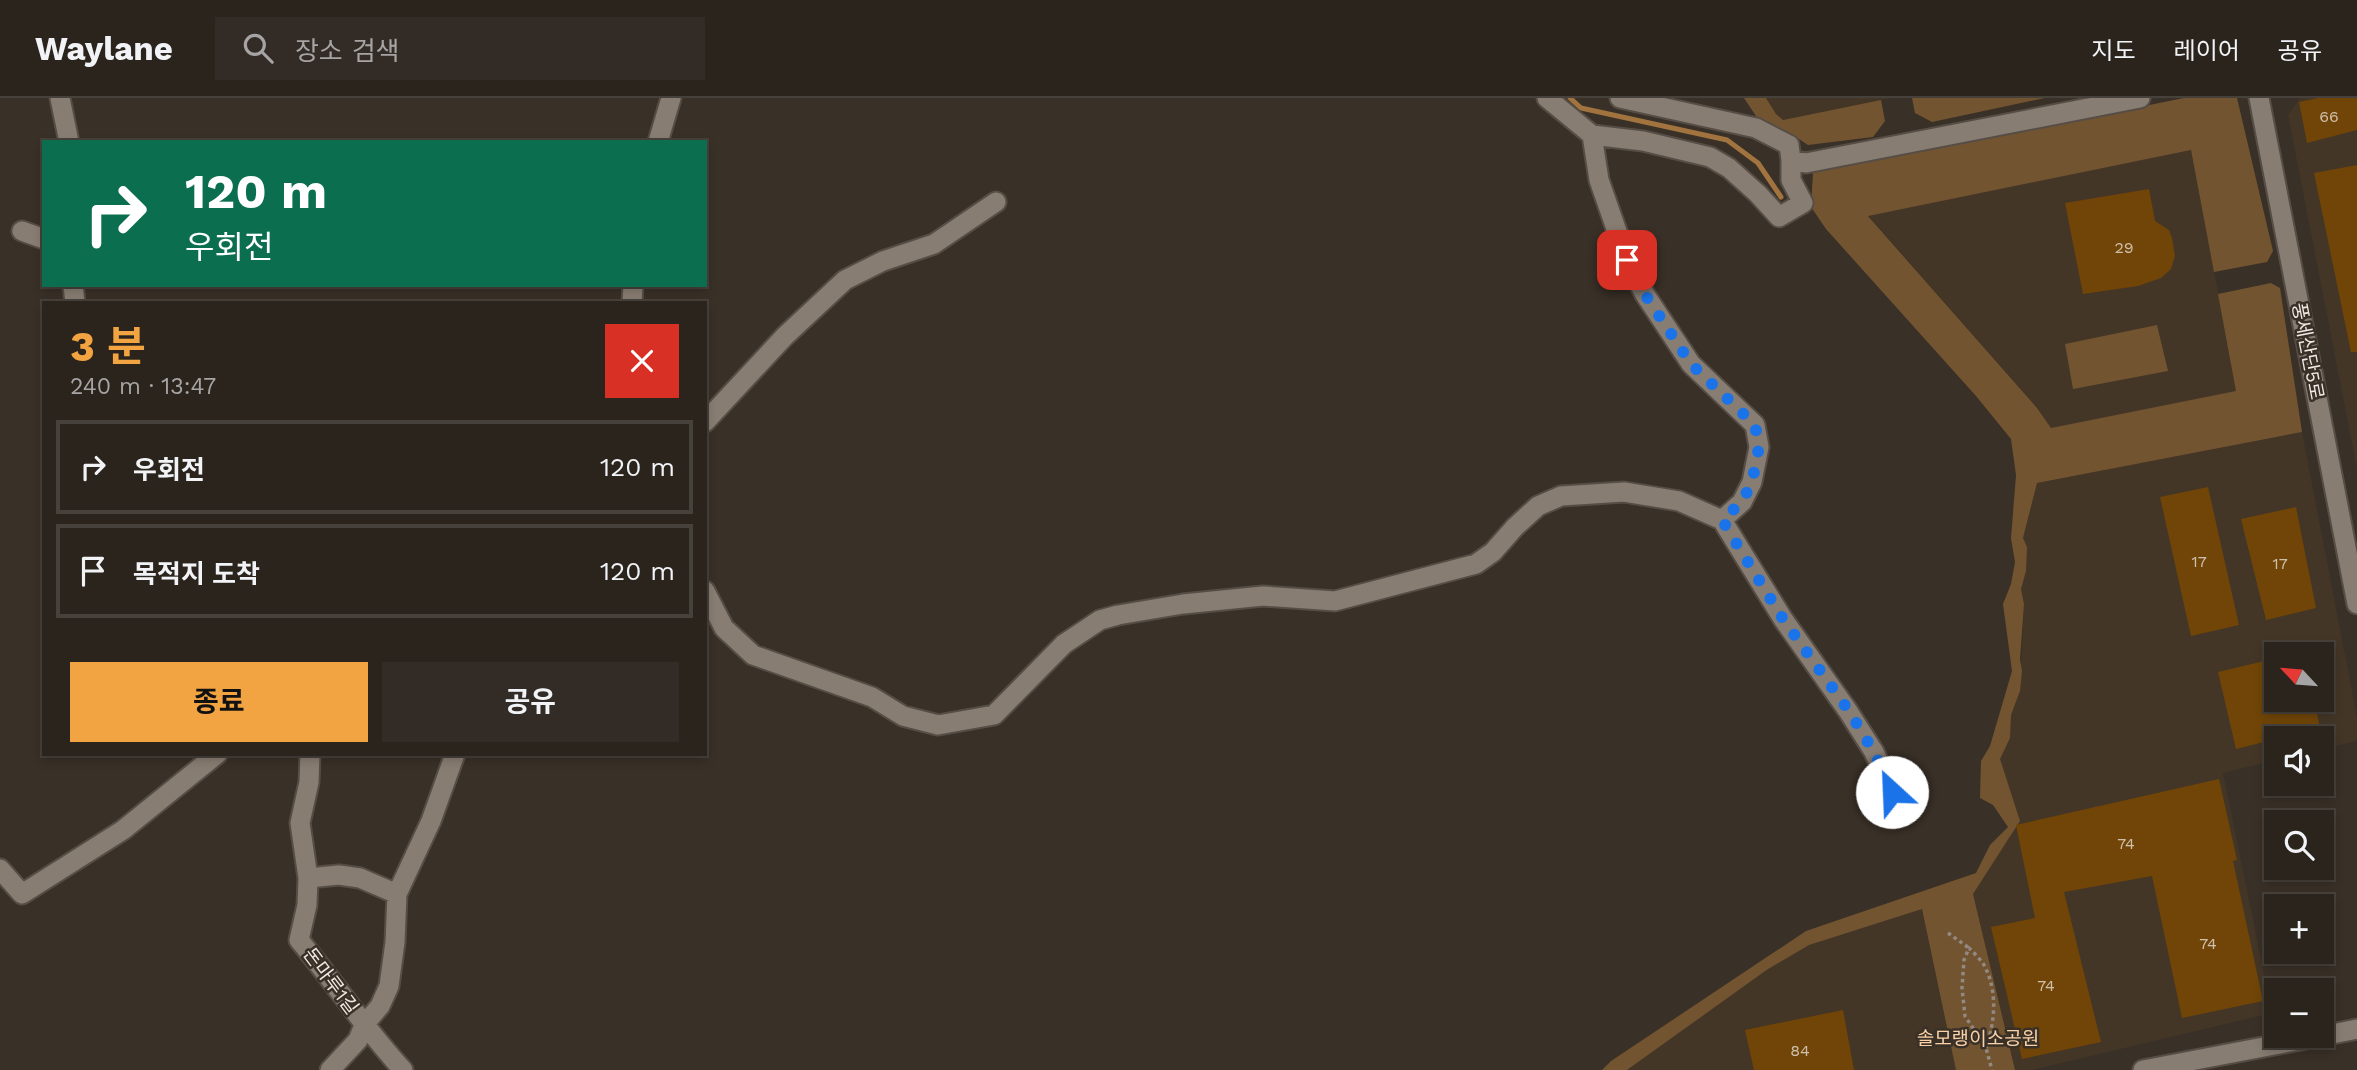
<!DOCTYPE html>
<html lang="ko">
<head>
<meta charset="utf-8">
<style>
  :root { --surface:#2b241d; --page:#332c26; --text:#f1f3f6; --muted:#a6a4a4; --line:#47413b; --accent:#f3a442 }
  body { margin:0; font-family:"Work Sans","Noto Sans KR",sans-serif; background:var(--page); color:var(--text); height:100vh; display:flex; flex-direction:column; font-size:26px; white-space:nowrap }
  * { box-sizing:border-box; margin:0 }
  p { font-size:23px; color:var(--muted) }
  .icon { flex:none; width:38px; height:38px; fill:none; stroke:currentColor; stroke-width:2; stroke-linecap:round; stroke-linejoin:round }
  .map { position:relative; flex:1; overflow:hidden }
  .sheet { position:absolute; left:42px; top:203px; width:665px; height:455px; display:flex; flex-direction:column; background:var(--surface); border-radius:0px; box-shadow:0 4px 10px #0003,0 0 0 2px var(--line) }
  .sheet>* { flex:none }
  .hud { position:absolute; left:42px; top:42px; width:665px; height:147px; border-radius:0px; box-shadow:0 4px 10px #0003,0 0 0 2px var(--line); background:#0b6e4f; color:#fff; overflow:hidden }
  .needle { width:46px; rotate:296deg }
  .buttons { position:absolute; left:2264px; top:544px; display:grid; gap:14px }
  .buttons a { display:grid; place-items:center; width:70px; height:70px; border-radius:0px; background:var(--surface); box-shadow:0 4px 10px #0003,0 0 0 2px var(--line); font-size:35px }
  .pin { position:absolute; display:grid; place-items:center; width:60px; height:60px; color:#fff; margin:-30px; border-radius:14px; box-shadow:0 4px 10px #0006 }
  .me { position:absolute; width:77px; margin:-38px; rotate:335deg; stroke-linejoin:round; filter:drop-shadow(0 0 5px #0008) }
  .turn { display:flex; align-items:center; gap:24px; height:147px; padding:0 28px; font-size:32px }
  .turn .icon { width:91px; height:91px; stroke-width:2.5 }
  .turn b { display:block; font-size:49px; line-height:60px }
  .round { display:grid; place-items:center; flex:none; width:74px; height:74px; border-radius:0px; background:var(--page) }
  .summary { display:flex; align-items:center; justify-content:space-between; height:119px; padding:0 28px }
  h1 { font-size:42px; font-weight:700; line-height:52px; color:var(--accent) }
  .button { display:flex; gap:14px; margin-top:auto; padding:14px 28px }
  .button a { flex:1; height:80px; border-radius:0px; background:var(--accent); color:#111; font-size:28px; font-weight:700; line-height:80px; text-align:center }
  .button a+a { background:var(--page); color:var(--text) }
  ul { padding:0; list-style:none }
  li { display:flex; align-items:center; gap:21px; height:94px; margin:0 14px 10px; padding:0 14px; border:4px solid var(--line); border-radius:0px }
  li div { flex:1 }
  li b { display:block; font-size:26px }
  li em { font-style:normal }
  header { display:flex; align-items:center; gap:42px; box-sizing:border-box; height:98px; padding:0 35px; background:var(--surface); border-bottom:2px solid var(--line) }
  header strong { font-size:33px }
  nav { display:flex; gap:38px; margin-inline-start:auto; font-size:24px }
  .search { width:490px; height:63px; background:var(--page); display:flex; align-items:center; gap:18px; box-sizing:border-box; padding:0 24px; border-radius:0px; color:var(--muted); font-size:26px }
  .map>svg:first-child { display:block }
</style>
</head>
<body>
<header>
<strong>Waylane</strong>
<div class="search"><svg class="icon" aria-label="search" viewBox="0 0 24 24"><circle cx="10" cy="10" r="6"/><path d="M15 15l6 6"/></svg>장소 검색</div>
<nav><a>지도</a><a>레이어</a><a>공유</a></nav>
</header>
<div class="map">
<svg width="2357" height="972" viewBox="0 0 2357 972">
  <rect width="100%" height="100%" fill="#393027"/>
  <path fill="#433627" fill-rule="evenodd" d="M 1766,0 L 1891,0 L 1783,22 L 1776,16 Z
    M 2300,0 L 2357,0 L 2357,371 L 2288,17 Z
    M 2191,52 L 2237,293 L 2051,330 L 2037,310 L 1868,117 Z
    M 2302,334 L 2357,619 L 2357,643 L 2322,651 L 2322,640 L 2277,640 L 2277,662 L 2223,675 L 2272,915 L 2032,972 L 2015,972 L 1973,796 L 2020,723 L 1999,661 L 2010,640 L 2011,617 L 2020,593 L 2024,506 L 2021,491 L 2026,473 L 2023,440 L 2037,385 ZM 2277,556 L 2322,556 L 2322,602 L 2277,602 Z
    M 1922,811 L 1956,972 L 1627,972 L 1768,871 L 1808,847 Z"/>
  <path fill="#735430" d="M 1744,0 L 1766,0 L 1776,16 L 1783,22 L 1881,2 L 1885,23 L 1873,39 L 1808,47 L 1790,35 L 1760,24 Z
    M 1912,0 L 2045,0 L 1932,24 L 1915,15 Z
    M 2184,0 L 2237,0 L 2273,153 L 2267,164 L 2214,174 L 2191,52 L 1868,118 L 2037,310 L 2051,330 L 2236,293 L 2218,196 L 2271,185 L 2280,190 L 2302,334 L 2037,385 L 2023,440 L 2027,449 L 2026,473 L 2021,491 L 2024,506 L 2020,561 L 2022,573 L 2020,593 L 2011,617 L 2010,640 L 2000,661 L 2020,723 L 1973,796 L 2015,972 L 1956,972 L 1922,811 L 1809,847 L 1768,871 L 1627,972 L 1602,972 L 1611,963 L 1806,833 L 1976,775 L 1990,747 L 2008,729 L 1993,707 L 1980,700 L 1981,663 L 1990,648 L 2012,573 L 2003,506 L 2011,486 L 2015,464 L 2011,440 L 2016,377 L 2011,341 L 1976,298 L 1826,131 L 1811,109 L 1813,75 Z
    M 2157,227 L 2168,273 L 2073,291 L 2065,246 Z"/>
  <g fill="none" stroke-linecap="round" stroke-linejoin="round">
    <path stroke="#a1733e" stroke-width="5" d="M 1570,0 L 1581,10 L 1727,42 L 1758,65 L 1781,99"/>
  </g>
  <path fill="#704507" d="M 2318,0 L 2357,0 L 2357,32 L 2307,45 L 2299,4 Z
    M 2357,67 L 2357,254 L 2351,254 L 2314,75 Z
    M 2149,91 L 2155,123 L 2169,132 L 2172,140 L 2175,158 L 2171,171 L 2161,180 L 2138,188 L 2083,196 L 2065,105 Z
    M 2208,389 L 2239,527 L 2191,538 L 2160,399 Z
    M 2296,409 L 2316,510 L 2266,522 L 2241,421 Z
    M 2277,560 L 2277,602 L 2314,602 L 2320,630 L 2236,651 L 2218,574 Z
    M 2219,681 L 2237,762 L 2233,763 L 2263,903 L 2182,920 L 2152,778 L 2064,794 L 2101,944 L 2022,961 L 1991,829 L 2035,820 L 2016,727 Z
    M 1843,912 L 1854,972 L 1754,972 L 1745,932 Z"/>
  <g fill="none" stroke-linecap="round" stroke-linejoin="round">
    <defs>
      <path id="minor" d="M 60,0 L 69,44
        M 1547,0 L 1592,37
        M 1620,0 L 1756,30 L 1789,47 L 1791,62
        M 2259,0 L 2357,506
        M 658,44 L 671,0
        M 22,133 L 44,141
        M 73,187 L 75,205
        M 632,205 L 633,187
        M 705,324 L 785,238 L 845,182 L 883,163 L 934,146 L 996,104
        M 1722,422 L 1783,521 L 1848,613 L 1874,654 L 1892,694
        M 705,493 L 724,530 L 753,557 L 872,599 L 903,618 L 938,627 L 994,617 L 1064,546 L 1100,522 L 1118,517 L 1183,506 L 1263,498 L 1335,503 L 1476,466 L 1493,454 L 1515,429 L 1538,408 L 1561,398 L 1624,394 L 1679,403 L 1722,422 L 1742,404 L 1752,384 L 1759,349 L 1755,327 L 1691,266 L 1644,195 L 1627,162 L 1599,82 L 1592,37 L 1643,43 L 1710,59 L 1729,70 L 1758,96 L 1779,119 L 1803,105 L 1791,82 L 1791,62 L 1806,65 L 2140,0
        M 310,656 L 309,684 L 300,725 L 308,780 L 307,807 L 299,842 C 335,885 365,931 403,972
        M 0,771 L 22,796 L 123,732 L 217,656
        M 308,780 L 339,777 L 360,780 L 397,796
        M 2322,938 L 2357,931
        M 330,972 L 358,942 L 364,927 L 380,908 L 389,888 L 395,844 L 397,796 L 431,723 L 455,656
        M 2143,972 L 2321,938"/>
    </defs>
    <use href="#minor" stroke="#564e46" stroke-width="23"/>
    <path stroke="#918982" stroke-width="3.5" stroke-dasharray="3.5 3.5" stroke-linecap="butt" d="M 1948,835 L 1969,850
      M 1986,950 C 1995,924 1998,893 1984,867 C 1980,861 1974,855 1969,850 L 1964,862 L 1962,890 L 1965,918 L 1986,950 L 1992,972"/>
    <use href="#minor" stroke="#887d72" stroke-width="19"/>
  </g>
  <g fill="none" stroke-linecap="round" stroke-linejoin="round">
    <path stroke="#1a73e8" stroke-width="12" stroke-dasharray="0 21.6" d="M 1627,162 L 1644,195 L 1691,266 L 1755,327 L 1759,349 L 1752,384 L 1742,404 L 1722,422 L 1783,521 L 1849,613 L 1874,654 L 1892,694"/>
  </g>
  <g text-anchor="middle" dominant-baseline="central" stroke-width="5" stroke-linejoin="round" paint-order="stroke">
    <g font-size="16" fill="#cfc0ac">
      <text x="2329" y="18">66</text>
      <text x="2124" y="149">29</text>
      <text x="2199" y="463">17</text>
      <text x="2280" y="465">17</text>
      <text x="2126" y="745">74</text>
      <text x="2208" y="845">74</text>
      <text x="2046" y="887">74</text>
      <text x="1800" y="952">84</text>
    </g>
    <g font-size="19" fill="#efe9e3" stroke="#393027">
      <text transform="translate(2308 253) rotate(79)">풍세산단5로</text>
      <text transform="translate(331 883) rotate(53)">돈마루1길</text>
    </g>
    <g font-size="19" fill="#fad1a6" stroke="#393027">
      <text x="1978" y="940">솔모랭이소공원</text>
    </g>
  </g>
</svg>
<div class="buttons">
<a><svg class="needle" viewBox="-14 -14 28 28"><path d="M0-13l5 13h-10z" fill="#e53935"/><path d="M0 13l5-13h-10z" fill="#a6a4a4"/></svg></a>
<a><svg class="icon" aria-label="sound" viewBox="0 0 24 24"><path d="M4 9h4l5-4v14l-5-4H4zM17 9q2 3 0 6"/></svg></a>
<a><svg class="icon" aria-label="search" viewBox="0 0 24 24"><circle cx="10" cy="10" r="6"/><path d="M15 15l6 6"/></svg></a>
<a>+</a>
<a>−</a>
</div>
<div class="pin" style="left:1627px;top:162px;background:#d93025"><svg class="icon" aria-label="arrive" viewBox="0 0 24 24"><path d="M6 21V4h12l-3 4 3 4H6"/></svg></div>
<svg class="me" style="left:1892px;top:694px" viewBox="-20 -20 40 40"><circle r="19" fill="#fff"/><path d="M0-13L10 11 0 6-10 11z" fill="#1a73e8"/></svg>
<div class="hud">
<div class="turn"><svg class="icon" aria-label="right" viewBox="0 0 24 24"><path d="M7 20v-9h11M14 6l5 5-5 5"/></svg><div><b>120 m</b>우회전</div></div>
</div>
<section class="sheet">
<div class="summary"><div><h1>3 분</h1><p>240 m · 13:47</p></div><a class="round" style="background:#d93025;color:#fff"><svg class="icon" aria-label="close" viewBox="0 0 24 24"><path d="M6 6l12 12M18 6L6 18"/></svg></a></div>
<ul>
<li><svg class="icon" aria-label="right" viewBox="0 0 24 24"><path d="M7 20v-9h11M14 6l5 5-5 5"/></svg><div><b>우회전</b></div><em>120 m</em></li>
<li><svg class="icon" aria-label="arrive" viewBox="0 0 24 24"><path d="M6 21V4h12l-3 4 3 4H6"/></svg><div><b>목적지 도착</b></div><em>120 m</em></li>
</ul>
<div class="button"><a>종료</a><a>공유</a></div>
</section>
</div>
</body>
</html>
